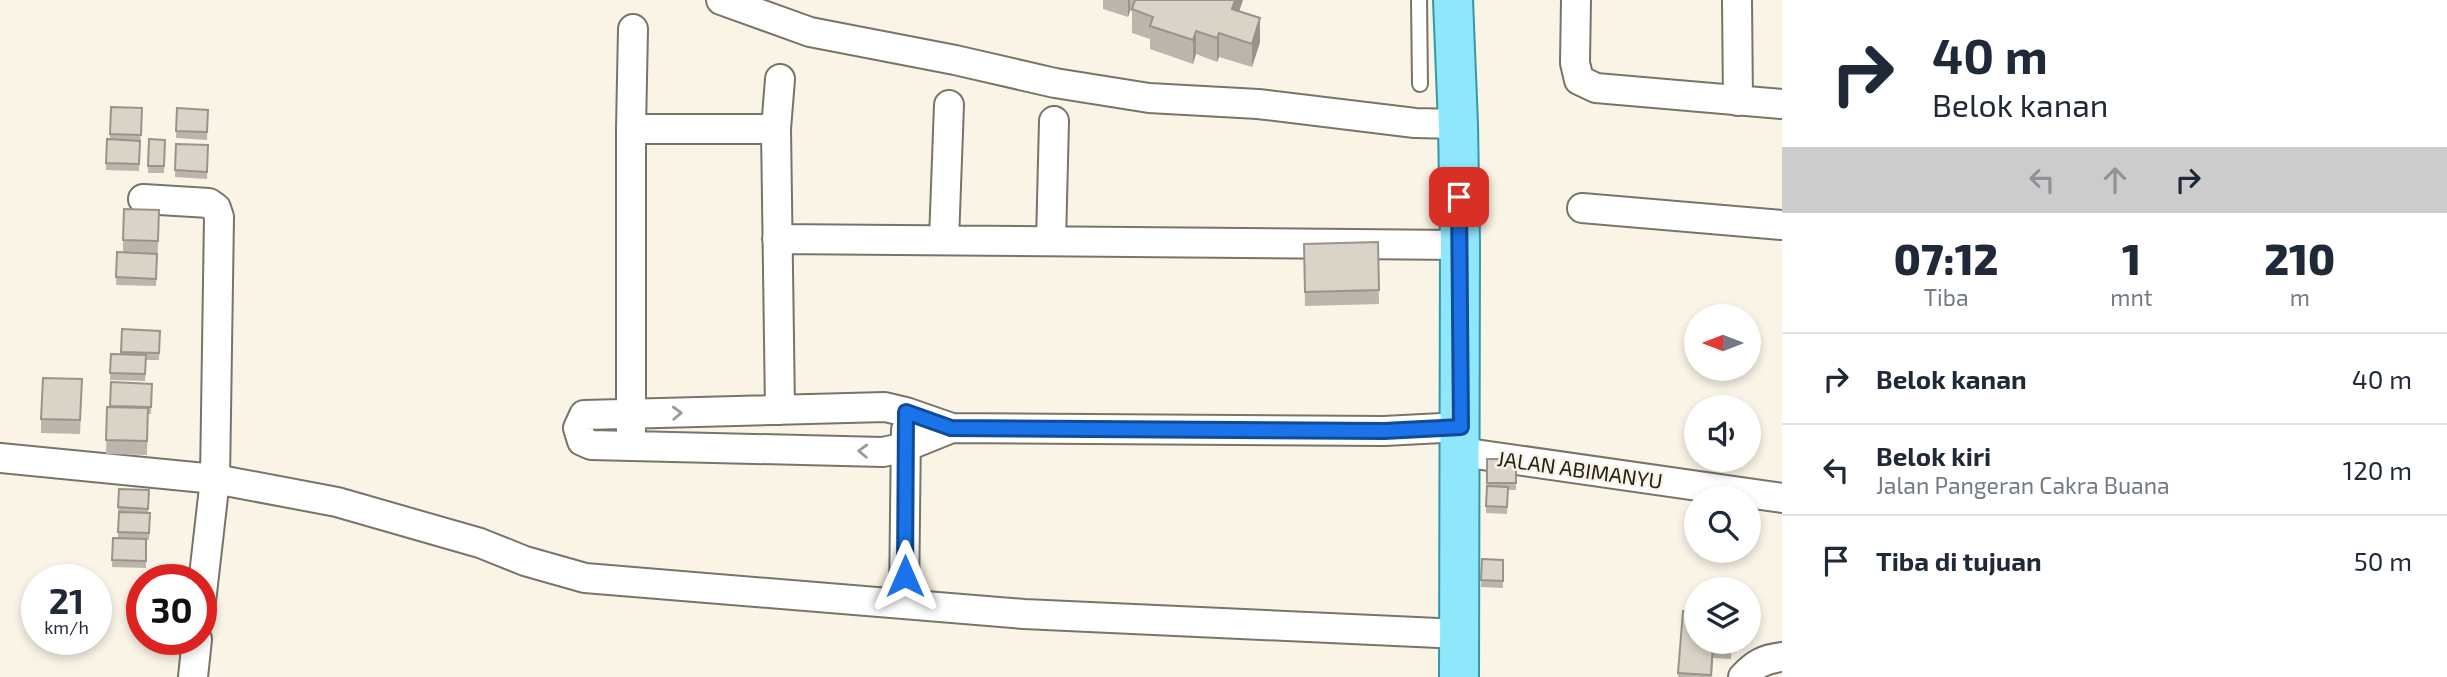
<!DOCTYPE html>
<html lang="id">
<head>
<meta charset="utf-8">
<style>
  :root { --surface:#fff; --page:#f2f2f3; --text:#1f2937; --muted:#747a83; --line:#e0e1e3 }
  body { margin:0; font-family:"Exo 2",sans-serif; background:var(--page); color:var(--text); height:100vh; display:flex; flex-direction:column; font-size:26px; white-space:nowrap }
  * { box-sizing:border-box; margin:0 }
  p { font-size:23px; color:var(--muted) }
  .icon { flex:none; width:38px; height:38px; fill:none; stroke:currentColor; stroke-width:2; stroke-linecap:round; stroke-linejoin:round }
  .map { position:relative; flex:1; overflow:hidden }
  .sheet { display:flex; flex-direction:column; background:var(--surface); width:665px }
  .sheet>* { flex:none }
  .top-card { background:#fff; color:var(--text); overflow:hidden }
  .needle { width:46px; rotate:270deg }
  .fabs { position:absolute; left:1684px; top:304px; display:grid; gap:14px }
  .fabs a { display:grid; place-items:center; width:77px; height:77px; border-radius:50%; background:var(--surface); box-shadow:0 4px 10px #0003; font-size:35px }
  .speed { position:absolute; left:21px; top:564px; display:flex; gap:14px; font-size:35px; font-weight:700; text-align:center }
  .speed>* { display:grid; place-content:center; width:91px; height:91px; border-radius:50%; background:var(--surface); box-shadow:0 4px 10px #0003; line-height:1 }
  .speed small { font-size:18px; font-weight:400 }
  .speed .limit { border:10px solid #d22; background:#fff; color:#111 }
  .pin { position:absolute; display:grid; place-items:center; width:60px; height:60px; color:#fff; margin:-30px; border-radius:14px; box-shadow:0 4px 10px #0006 }
  .me { position:absolute; width:77px; margin:-38px; rotate:0deg; stroke-linejoin:round; filter:drop-shadow(0 0 5px #0008) }
  .turn { display:flex; align-items:center; gap:24px; height:147px; padding:0 35px; font-size:32px }
  .turn .icon { width:91px; height:91px; stroke-width:2.5 }
  .turn b { display:block; font-size:49px; line-height:60px }
  .lanes { display:flex; align-items:center; height:66px; padding:0 35px; background:#0003; justify-content:center; gap:35px; direction:ltr }
  .lanes .off { opacity:.35 }
  .eta { display:flex; justify-content:space-evenly; align-items:center; height:119px; text-align:center }
  .eta b { font-size:42px; font-weight:800; line-height:49px }
  ul { padding:0; list-style:none }
  li { display:flex; align-items:center; gap:21px; height:91px; padding:0 35px; border-top:2px solid var(--line) }
  li div { flex:1 }
  li b { display:block; font-size:26px }
  li em { font-style:normal }
  main { display:flex; flex:1; min-height:0 }
  .map>svg:first-child { display:block }
</style>
</head>
<body>
<main>
<div class="map">
<svg width="1782" height="677" viewBox="0 0 1782 677">
  <rect width="100%" height="100%" fill="#f9f4e6"/>
  <g fill="none" stroke-linecap="round" stroke-linejoin="round">
    <defs>
      <path id="lane" d="M 1419,0 L 1420,84"/>
      <path id="street" d="M 721,0 L 810,32 L 955,60 L 1055,83 L 1149,98 L 1258,104 L 1415,123 L 1458,124
        M 1576,0 L 1575,63 L 1579,80 L 1596,88 L 1782,104
        M 1737,0 L 1738,101
        M 780,79 L 776,129 L 780,410
        M 631,129 L 776,129
        M 143,199 L 209,203 L 216,208 L 219,217 L 215,479 L 201,602
        M 1582,208 L 1782,225
        M 777,239 L 1460,245
        M 944,240 L 949,105
        M 1051,241 L 1054,121
        M 952,428 L 905,447 L 883,452 L 591,445 L 582,441 L 578,428 L 584,415 L 885,407 L 906,412 L 952,428 L 1384,431 L 1461,427
        M 631,433 L 631,129 L 633,29
        M 1461,452 L 1782,498
        M 0,458 L 215,479 L 337,502 L 480,543 L 525,561 L 585,578 L 1024,614 L 1460,634
        M 904,602 L 906,430
        M 193,677 L 197,639
        M 1743,677 C 1755,664 1764,659 1782,657"/>
      <path id="primary" d="M 1453,0 L 1458,124 L 1460,245 L 1459,677"/>
    </defs>
    <use href="#lane" stroke="#787468" stroke-width="18"/>
    <use href="#street" stroke="#787468" stroke-width="32"/>
    <use href="#primary" stroke="#3797aa" stroke-width="42"/>
    <use href="#lane" stroke="#fff" stroke-width="14"/>
    <use href="#street" stroke="#fff" stroke-width="28"/>
    <use href="#primary" stroke="#8ee7fa" stroke-width="38"/>
  </g>
  <path fill="#bbb6ab" d="M 1103,0 L 1243,0 L 1239,11 L 1260,42 L 1252,67 L 1219,57 L 1217,62 L 1196,54 L 1193,64 L 1150,49 L 1150,39 L 1132,33 L 1132,11 L 1130,11 L 1128,17 L 1103,9 Z
    M 111,107 L 142,108 L 139,171 L 106,170 L 107,139 L 110,139 Z
    M 177,108 L 208,110 L 207,140 L 176,138 Z
    M 149,139 L 165,140 L 164,173 L 148,173 Z
    M 176,144 L 208,145 L 207,179 L 175,177 Z
    M 159,223 L 156,286 L 116,285 L 117,252 L 123,253 L 123,240 Z
    M 1378,242 L 1379,304 L 1305,306 L 1304,244 Z
    M 122,329 L 160,331 L 159,360 L 146,360 L 145,381 L 110,380 L 111,354 L 121,354 Z
    M 152,384 L 151,414 L 148,414 L 147,455 L 106,454 L 107,407 L 110,407 Z
    M 82,393 L 80,434 L 41,433 L 41,419 Z
    M 1487,459 L 1516,459 L 1516,490 L 1508,490 L 1507,514 L 1486,513 Z
    M 149,490 L 148,513 L 150,513 L 149,540 L 146,540 L 146,568 L 112,567 L 113,538 L 118,538 L 118,507 Z
    M 1482,559 L 1503,560 L 1503,588 L 1481,587 Z
    M 1683,611 L 1732,642 L 1731,659 L 1713,658 L 1712,677 L 1678,677 Z"/>
  <path fill="#98948b" d="M 1128,0 L 1130,0 L 1130,11 L 1128,17 Z
    M 1235,0 L 1243,0 L 1232,32 L 1232,9 Z
    M 1260,18 L 1260,42 L 1252,67 L 1252,44 Z
    M 1196,31 L 1196,54 L 1193,64 L 1193,40 Z
    M 1219,33 L 1219,57 L 1217,62 L 1217,38 Z"/>
  <path fill="#d9d4c7" stroke="#98948b" stroke-width="2" d="M 1135,0 L 1235,0 L 1232,9 L 1260,18 L 1252,44 L 1219,33 L 1217,38 L 1196,31 L 1193,40 L 1150,26 L 1153,17 L 1132,9 Z
    M 111,107 L 142,108 L 141,135 L 110,134 Z
    M 177,108 L 208,110 L 207,132 L 176,131 Z
    M 107,139 L 140,141 L 139,164 L 106,163 Z
    M 149,139 L 165,140 L 164,166 L 148,166 Z
    M 176,144 L 208,145 L 207,172 L 175,170 Z
    M 124,209 L 159,210 L 158,241 L 123,240 Z
    M 1378,242 L 1379,290 L 1305,292 L 1304,244 Z
    M 117,252 L 157,254 L 156,279 L 116,277 Z
    M 122,329 L 160,331 L 159,353 L 121,352 Z
    M 111,354 L 146,355 L 145,374 L 110,373 Z
    M 43,378 L 82,379 L 80,420 L 41,419 Z
    M 111,382 L 152,384 L 151,407 L 110,406 Z
    M 107,407 L 148,408 L 147,441 L 106,440 Z
    M 1487,459 L 1516,459 L 1516,483 L 1487,483 Z
    M 1487,486 L 1508,487 L 1507,507 L 1486,506 Z
    M 119,489 L 149,490 L 148,509 L 118,507 Z
    M 119,512 L 150,513 L 149,533 L 118,532 Z
    M 113,538 L 146,539 L 146,561 L 112,560 Z
    M 1482,559 L 1503,560 L 1503,581 L 1481,580 Z
    M 1683,611 L 1696,612 L 1696,642 L 1731,642 L 1731,645 L 1713,644 L 1711,675 L 1678,673 Z"/>
  <defs><path id="oneway-chevron" d="M-2-3.5L2.5 0L-2 3.5" fill="none" stroke-width="1.6" stroke-linecap="round" stroke-linejoin="round" transform="scale(1.75)"/></defs>
  <g stroke="#9c9b99">
    <use href="#oneway-chevron" transform="translate(677 413) rotate(-2)"/>
    <use href="#oneway-chevron" transform="translate(863 451) rotate(-178)"/>
  </g>
  <g fill="none" stroke-linecap="round" stroke-linejoin="round">
    <defs>
      <path id="route" d="M 905,576 L 906,412 L 951,428 L 1384,431 L 1461,427 L 1459,197"/>
    </defs>
    <use href="#route" stroke="#114b97" stroke-width="18"/>
    <use href="#route" stroke="#1a73e8" stroke-width="12"/>
  </g>
  <g text-anchor="middle" dominant-baseline="central" stroke-width="5" stroke-linejoin="round" paint-order="stroke">
    <g font-size="21" fill="#23211c" stroke="#f9f4e6">
      <text transform="translate(1580 469) rotate(8)">JALAN ABIMANYU</text>
    </g>
  </g>
</svg>
<div class="fabs">
<a><svg class="needle" viewBox="-14 -14 28 28"><path d="M0-13l5 13h-10z" fill="#e53935"/><path d="M0 13l5-13h-10z" fill="#747a83"/></svg></a>
<a><svg class="icon" aria-label="sound" viewBox="0 0 24 24"><path d="M4 9h4l5-4v14l-5-4H4zM17 9q2 3 0 6"/></svg></a>
<a><svg class="icon" aria-label="search" viewBox="0 0 24 24"><circle cx="10" cy="10" r="6"/><path d="M15 15l6 6"/></svg></a>
<a><svg class="icon" aria-label="layers" viewBox="0 0 24 24"><path d="M12 4l9 5-9 5-9-5zM3 14l9 5 9-5"/></svg></a>
</div>
<div class="speed"><div>21<small>km/h</small></div><div class="limit">30</div></div>
<div class="pin" style="left:1459px;top:197px;background:#d93025"><svg class="icon" aria-label="arrive" viewBox="0 0 24 24"><path d="M6 21V4h12l-3 4 3 4H6"/></svg></div>
<svg class="me" style="left:905px;top:576px" viewBox="-20 -20 40 40"><path d="M0-17L14 15 0 8-14 15z" fill="#1a73e8" stroke="#fff" stroke-width="4"/></svg>
</div>
<section class="sheet">
<div class="top-card">
<div class="turn"><svg class="icon" aria-label="right" viewBox="0 0 24 24"><path d="M7 20v-9h11M14 6l5 5-5 5"/></svg><div><b>40 m</b>Belok kanan</div></div>
<div class="lanes"><svg class="icon off" aria-label="left" viewBox="0 0 24 24"><path d="M17 20v-9H6M10 6l-5 5 5 5"/></svg><svg class="icon off" aria-label="ahead" viewBox="0 0 24 24"><path d="M12 20V5M6 11l6-6 6 6"/></svg><svg class="icon" aria-label="right" viewBox="0 0 24 24"><path d="M7 20v-9h11M14 6l5 5-5 5"/></svg></div>
</div>
<div class="eta">
<div><b>07:12</b><p>Tiba</p></div>
<div><b>1</b><p>mnt</p></div>
<div><b>210</b><p>m</p></div>
</div>
<ul>
<li><svg class="icon" aria-label="right" viewBox="0 0 24 24"><path d="M7 20v-9h11M14 6l5 5-5 5"/></svg><div><b>Belok kanan</b></div><em>40 m</em></li>
<li><svg class="icon" aria-label="left" viewBox="0 0 24 24"><path d="M17 20v-9H6M10 6l-5 5 5 5"/></svg><div><b>Belok kiri</b><p>Jalan Pangeran Cakra Buana</p></div><em>120 m</em></li>
<li><svg class="icon" aria-label="arrive" viewBox="0 0 24 24"><path d="M6 21V4h12l-3 4 3 4H6"/></svg><div><b>Tiba di tujuan</b></div><em>50 m</em></li>
</ul>
</section>
</main>
</body>
</html>
